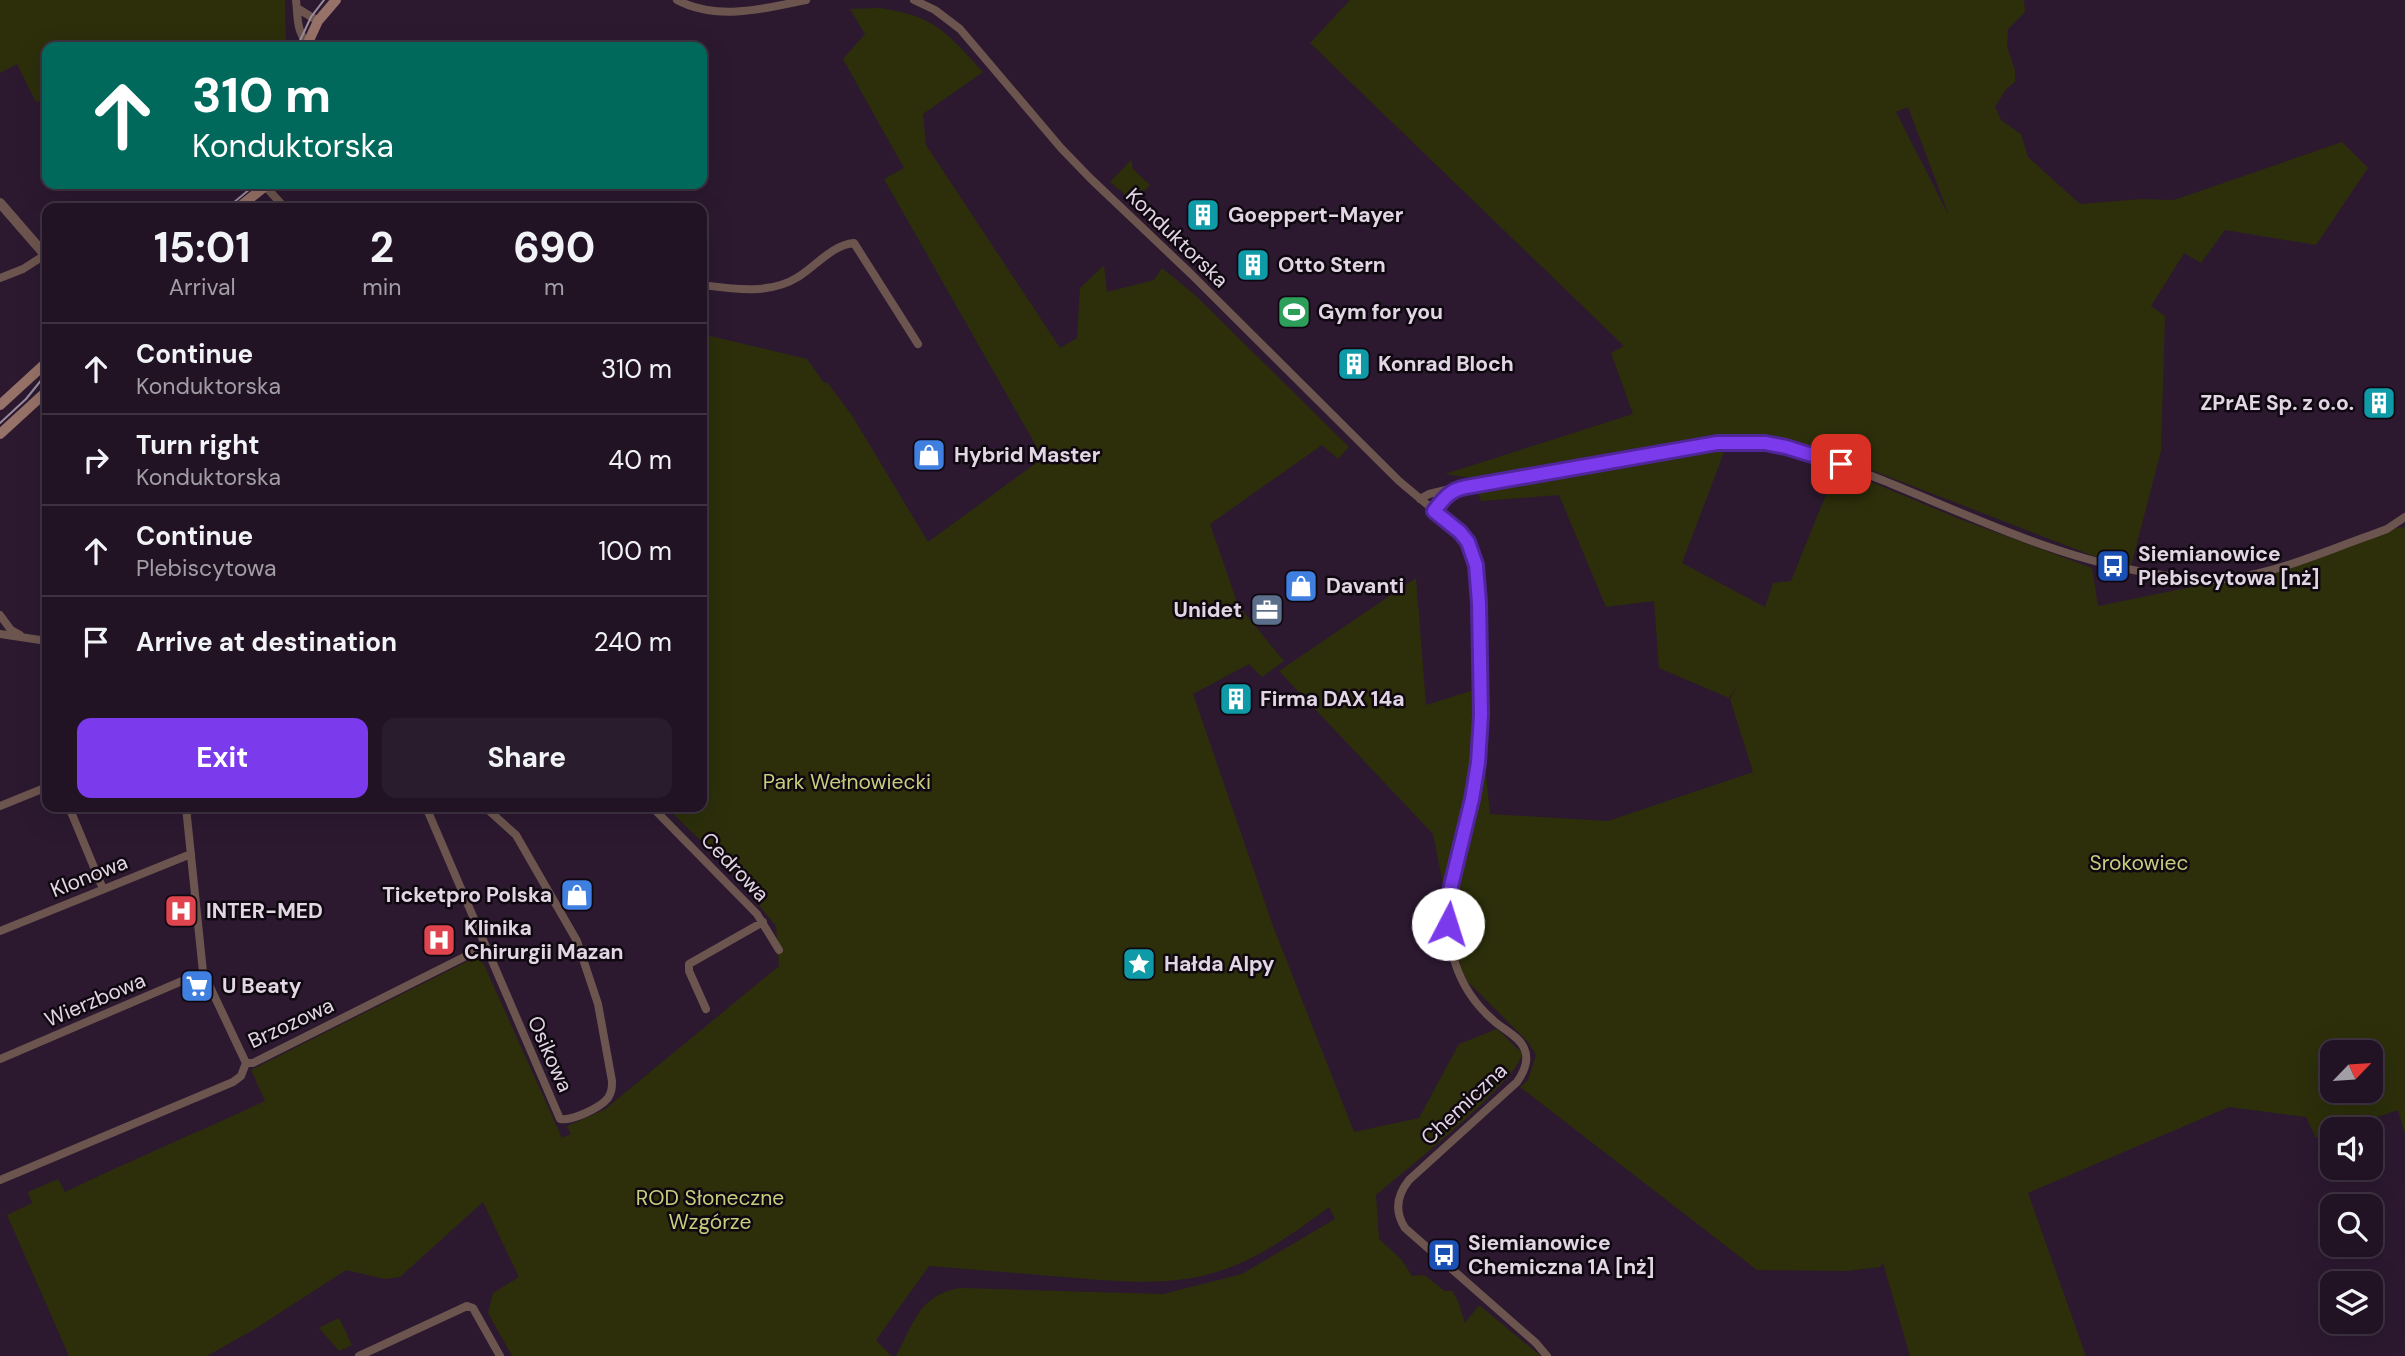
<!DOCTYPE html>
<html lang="en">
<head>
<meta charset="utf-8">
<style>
  :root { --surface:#211324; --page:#291c2c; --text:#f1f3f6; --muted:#a29ea6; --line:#3e3241; --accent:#7c3aed }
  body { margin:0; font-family:"DM Sans",sans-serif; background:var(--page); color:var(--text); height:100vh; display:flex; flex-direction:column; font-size:26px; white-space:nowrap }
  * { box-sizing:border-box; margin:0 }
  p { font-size:23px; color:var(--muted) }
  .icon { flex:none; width:38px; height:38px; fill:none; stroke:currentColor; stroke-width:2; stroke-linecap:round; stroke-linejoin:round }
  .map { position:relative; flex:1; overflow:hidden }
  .details { position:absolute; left:42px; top:203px; width:665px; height:609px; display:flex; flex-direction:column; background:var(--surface); border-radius:14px; box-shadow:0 7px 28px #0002,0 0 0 2px var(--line) }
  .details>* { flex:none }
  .guide { position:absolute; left:42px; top:42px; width:665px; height:147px; border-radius:14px; box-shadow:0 7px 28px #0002,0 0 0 2px var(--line); background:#00695c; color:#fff; overflow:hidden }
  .needle { width:46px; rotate:65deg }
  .buttons { position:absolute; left:2320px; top:1040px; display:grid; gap:14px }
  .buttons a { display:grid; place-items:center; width:63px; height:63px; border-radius:14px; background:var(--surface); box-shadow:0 7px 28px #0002,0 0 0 2px var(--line); font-size:35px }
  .pin { position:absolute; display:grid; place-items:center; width:60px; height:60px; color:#fff; margin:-30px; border-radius:14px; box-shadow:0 4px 10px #0006 }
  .me { position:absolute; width:77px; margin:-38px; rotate:5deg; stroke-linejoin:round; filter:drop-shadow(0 0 5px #0008) }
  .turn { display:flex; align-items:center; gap:24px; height:147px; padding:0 35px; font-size:32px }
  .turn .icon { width:91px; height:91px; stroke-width:2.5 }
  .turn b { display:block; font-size:49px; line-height:60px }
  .eta { display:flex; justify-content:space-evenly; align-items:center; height:119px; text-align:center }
  .eta b { font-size:42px; font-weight:700; line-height:49px }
  .button { display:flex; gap:14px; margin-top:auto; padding:14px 35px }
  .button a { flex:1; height:80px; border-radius:14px; background:var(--accent); color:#fff; font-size:28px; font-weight:700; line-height:80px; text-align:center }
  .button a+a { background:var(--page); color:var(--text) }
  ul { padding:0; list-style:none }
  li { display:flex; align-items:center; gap:21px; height:91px; padding:0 35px; border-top:2px solid var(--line) }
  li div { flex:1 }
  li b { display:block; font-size:26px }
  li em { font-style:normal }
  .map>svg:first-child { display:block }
</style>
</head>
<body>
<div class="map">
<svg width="2405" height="1356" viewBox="0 0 2405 1356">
  <rect width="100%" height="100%" fill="#2c1930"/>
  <path fill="#2c2f0a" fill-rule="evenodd" d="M 0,0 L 285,0 L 286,47 L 47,47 L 47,100 L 36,102 L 17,64 L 0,73 Z
    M 1350,0 L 2024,0 L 2025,12 L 2008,29 L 2007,47 L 2015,70 L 2015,82 L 2006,89 L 1995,107 L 2001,120 L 2021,134 L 2028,157 L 2080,204 L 2142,199 L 2174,200 L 2342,142 L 2368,168 L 2316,245 L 2225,230 L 2201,263 L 2184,253 L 2151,306 L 2165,316 L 2161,451 L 2130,570 L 1796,441 L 1726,447 L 1682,563 L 1765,607 L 1773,583 L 1791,581 L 1833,477 L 1845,471 L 1957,518 L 2092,568 L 2098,606 L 2256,574 L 2387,529 L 2405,527 L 2405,1134 L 2398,1110 L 2342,1129 L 2333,1129 L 2333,1132 L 2316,1138 L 2306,1117 L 2229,1107 L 2028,1193 L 2086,1356 L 1910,1356 L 1883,1263 L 1880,1267 L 1847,1271 L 1757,1270 L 1520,1087 L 1528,1080 L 1536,1055 L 1528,1042 L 1464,978 L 1455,944 L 1433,834 L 1279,671 L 1416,578 L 1426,705 L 1477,689 L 1490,814 L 1608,821 L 1753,772 L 1730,699 L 1737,686 L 1729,698 L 1659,668 L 1654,601 L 1606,607 L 1559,495 L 1481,501 L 1472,478 L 1445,474 L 1633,414 L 1611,353 L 1624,346 L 1310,43 ZM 1908,107 L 1948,213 L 1948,214 L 1896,112 ZM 2333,1052 L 2371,1052 L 2371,1090 L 2333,1090 Z
    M 879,8 C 934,15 947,33 983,72 L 923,114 L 926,145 L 1060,348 L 1077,338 L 1080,288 L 1104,265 L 1107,292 L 1154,280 L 1162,268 L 1196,296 L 1349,447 L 1338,459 L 1322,445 L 1210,524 L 1238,605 L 1284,661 L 1262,677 L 1249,664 L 1193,694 L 1273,926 L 1354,1132 L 1419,1118 L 1459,1044 L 1497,1029 L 1522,1053 C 1520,1080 1403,1172 1376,1195 L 1379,1239 L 1401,1259 L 1412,1276 L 1424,1275 L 1445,1291 L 1452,1291 L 1458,1301 L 1465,1323 L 1479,1305 L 1541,1356 L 896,1356 C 914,1323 919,1295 960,1288 L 1163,1294 L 1242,1274 L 1335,1219 L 1329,1207 C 1297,1231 1261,1257 1223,1270 C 1169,1288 1119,1281 1063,1277 C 1019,1273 974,1270 929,1266 L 876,1340 L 891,1356 L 512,1356 L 488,1313 L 493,1293 L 519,1277 L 483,1202 L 400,1277 L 385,1279 L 346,1270 L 258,1327 L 207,1356 L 69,1356 L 7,1215 L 32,1203 L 28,1192 L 58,1179 L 65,1192 C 131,1160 198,1132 265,1101 L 251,1070 L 476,957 L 481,958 L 562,1138 L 571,1134 L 567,1126 L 604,1110 L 779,966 L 776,926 L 725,864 L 666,807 L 702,807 L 702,334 L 807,359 L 824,383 L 827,382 L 851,414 L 928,542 L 1043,458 L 884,179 L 904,168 L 843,59 L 865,34 L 850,9 Z
    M 1131,160 L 1133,169 L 1150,185 L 1134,202 L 1110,182 Z
    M 339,1318 L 352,1345 L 339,1351 L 319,1328 Z"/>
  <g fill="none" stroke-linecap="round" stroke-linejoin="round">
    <path stroke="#6d554f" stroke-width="8" d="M 296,0 C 298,16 296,30 307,43
      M 677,0 C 716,21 764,9 806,0
      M 914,0 L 935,10 L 960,29 L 1061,148 L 1090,178 L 1190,273 L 1399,481 L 1460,532 C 1468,541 1473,552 1476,564 C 1482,591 1480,622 1480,649 C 1480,688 1483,727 1478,766 C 1472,810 1456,852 1450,896 C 1444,943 1456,988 1493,1020 C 1502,1029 1519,1036 1524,1048 C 1530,1060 1524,1072 1517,1082 L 1409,1180 C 1397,1195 1394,1211 1405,1228 L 1536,1343 L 1547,1356
      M 297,8 L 318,21
      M 265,186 L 285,208
      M 0,278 L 23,269 L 45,255
      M 702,285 C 733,289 770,295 798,277 C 816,266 832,245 854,243 L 918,344
      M 1420,499 L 1429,494 L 1446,490 L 1692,447 C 1717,443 1742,440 1766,443 C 1806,448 1845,466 1882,480 C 1971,516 2060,560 2156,574 C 2173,577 2191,581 2209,580 C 2265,579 2319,553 2371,535 L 2387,529 L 2405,517
      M 1434,511 L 1454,490
      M 0,615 L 11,630 L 20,635
      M 0,634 L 47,641
      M 0,806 L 47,787
      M 69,807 L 103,889
      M 186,807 L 203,972 L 246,1063
      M 426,807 L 560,1119 C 572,1121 600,1108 608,1098 C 612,1092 612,1087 612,1081 L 598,1004 L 577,941 L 516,835 L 485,807
      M 652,807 L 757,914 L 779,950
      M 0,931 L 191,854
      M 706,1009 L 689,971 L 689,964 L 763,922
      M 0,1059 L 203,972
      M 246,1063 L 253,1063 L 484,947
      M 0,1180 L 233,1082 L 241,1076 L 246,1063
      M 359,1356 L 467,1306 L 473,1308 L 500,1356"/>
    <path stroke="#6d554f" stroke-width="10" d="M 0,203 L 47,257"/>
    <path stroke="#977268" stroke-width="10" d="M 306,47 L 318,21 L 336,0
      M 238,208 L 268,184
      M 0,405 L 47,362
      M 0,434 L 47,391"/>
    <path stroke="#9b8d9f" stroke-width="2" d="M 297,47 L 311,17 L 324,0
      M 227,208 L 256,184
      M 0,423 L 26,399 L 47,373"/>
  </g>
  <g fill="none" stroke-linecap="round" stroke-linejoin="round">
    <defs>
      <path id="route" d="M 1448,924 L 1451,886 L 1472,799 L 1478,763 L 1481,715 L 1479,603 L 1476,565 L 1468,542 L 1460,532 L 1434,511 C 1444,498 1450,490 1466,487 L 1717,443 L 1765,443 L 1786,447 L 1841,464"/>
    </defs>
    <use href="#route" stroke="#51269a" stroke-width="18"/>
    <use href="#route" stroke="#7c3aed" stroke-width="12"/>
  </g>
  <defs>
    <symbol id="building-square" viewBox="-11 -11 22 22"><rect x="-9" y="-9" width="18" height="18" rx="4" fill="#0f9aa8" stroke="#100811"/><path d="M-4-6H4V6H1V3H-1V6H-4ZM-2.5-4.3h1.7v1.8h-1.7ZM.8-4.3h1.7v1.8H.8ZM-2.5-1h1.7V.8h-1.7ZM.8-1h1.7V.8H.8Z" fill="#fff"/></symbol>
    <symbol id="stadium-square" viewBox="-11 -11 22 22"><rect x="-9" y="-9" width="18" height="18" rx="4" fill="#2e9e5b" stroke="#100811"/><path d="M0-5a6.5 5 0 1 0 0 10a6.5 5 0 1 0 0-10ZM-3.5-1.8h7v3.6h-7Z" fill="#fff"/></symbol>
    <symbol id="shop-square" viewBox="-11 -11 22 22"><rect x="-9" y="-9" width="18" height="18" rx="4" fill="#3f7fe0" stroke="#100811"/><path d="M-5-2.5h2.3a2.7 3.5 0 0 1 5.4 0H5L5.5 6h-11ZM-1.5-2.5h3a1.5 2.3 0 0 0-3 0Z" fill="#fff"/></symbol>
    <symbol id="bus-square" viewBox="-11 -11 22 22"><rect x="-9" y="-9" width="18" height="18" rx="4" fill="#1a4fb4" stroke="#100811"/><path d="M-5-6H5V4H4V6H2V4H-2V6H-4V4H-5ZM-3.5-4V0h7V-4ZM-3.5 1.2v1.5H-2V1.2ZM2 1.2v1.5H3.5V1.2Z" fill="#fff"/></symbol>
    <symbol id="office-square" viewBox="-11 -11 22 22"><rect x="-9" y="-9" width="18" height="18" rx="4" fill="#5c6f8a" stroke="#100811"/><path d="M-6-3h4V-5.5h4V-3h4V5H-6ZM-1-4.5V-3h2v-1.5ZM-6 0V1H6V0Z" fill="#fff"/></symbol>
    <symbol id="hospital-square" viewBox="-11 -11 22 22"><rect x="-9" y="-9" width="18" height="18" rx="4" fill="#e0444e" stroke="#100811"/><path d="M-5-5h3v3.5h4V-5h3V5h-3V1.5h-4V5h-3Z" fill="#fff"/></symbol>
    <symbol id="sight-square" viewBox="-11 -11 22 22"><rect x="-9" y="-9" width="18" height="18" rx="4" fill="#0f9aa8" stroke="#100811"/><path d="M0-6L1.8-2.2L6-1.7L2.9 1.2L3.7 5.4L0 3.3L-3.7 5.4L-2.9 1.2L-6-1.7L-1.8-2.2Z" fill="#fff"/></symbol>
    <symbol id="supermarket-square" viewBox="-11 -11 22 22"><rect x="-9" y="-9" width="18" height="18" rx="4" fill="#3f7fe0" stroke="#100811"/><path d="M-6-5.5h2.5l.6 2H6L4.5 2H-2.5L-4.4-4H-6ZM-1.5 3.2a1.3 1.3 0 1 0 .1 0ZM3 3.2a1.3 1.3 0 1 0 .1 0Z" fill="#fff"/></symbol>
  </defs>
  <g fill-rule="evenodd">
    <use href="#building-square" x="1184" y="196" width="38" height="38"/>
    <use href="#building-square" x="1234" y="246" width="38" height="38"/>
    <use href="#stadium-square" x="1275" y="293" width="38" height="38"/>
    <use href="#building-square" x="1335" y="345" width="38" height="38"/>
    <use href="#building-square" x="2360" y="384" width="38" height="38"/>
    <use href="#shop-square" x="910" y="436" width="38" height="38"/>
    <use href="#bus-square" x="2094" y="547" width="38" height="38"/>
    <use href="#shop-square" x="1282" y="567" width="38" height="38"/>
    <use href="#office-square" x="1248" y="591" width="38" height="38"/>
    <use href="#building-square" x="1217" y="680" width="38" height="38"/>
    <use href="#shop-square" x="558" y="876" width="38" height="38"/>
    <use href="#hospital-square" x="162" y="892" width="38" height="38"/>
    <use href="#hospital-square" x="420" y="921" width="38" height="38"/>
    <use href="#sight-square" x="1120" y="945" width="38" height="38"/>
    <use href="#supermarket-square" x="178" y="967" width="38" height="38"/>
    <use href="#bus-square" x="1425" y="1236" width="38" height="38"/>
  </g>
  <g text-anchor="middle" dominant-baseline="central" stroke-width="5" stroke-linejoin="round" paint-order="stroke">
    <g font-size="21" font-weight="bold" fill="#e2d6e5" stroke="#100811" text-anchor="start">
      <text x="1228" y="215">Goeppert-Mayer</text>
      <text x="1278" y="265">Otto Stern</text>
      <text x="1318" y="312">Gym for you</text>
      <text x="1378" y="364">Konrad Bloch</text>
      <text x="2354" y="403" text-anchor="end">ZPrAE Sp. z o.o.</text>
      <text x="954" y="455">Hybrid Master</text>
      <text x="2138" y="554">Siemianowice<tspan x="2138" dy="24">Plebiscytowa [nż]</tspan></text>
      <text x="1326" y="586">Davanti</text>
      <text x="1242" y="610" text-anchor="end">Unidet</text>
      <text x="1260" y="699">Firma DAX 14a</text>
      <text x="552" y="895" text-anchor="end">Ticketpro Polska</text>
      <text x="206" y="911">INTER-MED</text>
      <text x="464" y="928">Klinika<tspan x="464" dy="24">Chirurgii Mazan</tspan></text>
      <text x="1164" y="964">Hałda Alpy</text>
      <text x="222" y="986">U Beaty</text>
      <text x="1468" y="1243">Siemianowice<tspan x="1468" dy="24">Chemiczna 1A [nż]</tspan></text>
    </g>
    <g font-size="21" fill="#e2d6e5" stroke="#100811">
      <text transform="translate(1177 238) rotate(44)">Konduktorska</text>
      <text transform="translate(735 867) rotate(46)">Cedrowa</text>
      <text transform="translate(89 876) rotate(-22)">Klonowa</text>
      <text transform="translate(95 1000) rotate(-23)">Wierzbowa</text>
      <text transform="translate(291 1023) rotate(-25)">Brzozowa</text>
      <text transform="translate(550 1054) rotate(66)">Osikowa</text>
      <text transform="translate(1464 1104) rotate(-43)">Chemiczna</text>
    </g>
    <g font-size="21" fill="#c6ce7d" stroke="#100811">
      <text x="847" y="782">Park Wełnowiecki</text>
      <text x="2139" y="863">Srokowiec</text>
      <text x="710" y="1198">ROD Słoneczne<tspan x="710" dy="24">Wzgórze</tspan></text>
    </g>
  </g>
</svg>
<div class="buttons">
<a><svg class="needle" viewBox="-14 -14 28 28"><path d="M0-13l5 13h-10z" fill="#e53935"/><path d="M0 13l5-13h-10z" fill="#a29ea6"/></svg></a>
<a><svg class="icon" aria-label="sound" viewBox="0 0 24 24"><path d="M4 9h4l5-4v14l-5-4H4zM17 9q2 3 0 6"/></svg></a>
<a><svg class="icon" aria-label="search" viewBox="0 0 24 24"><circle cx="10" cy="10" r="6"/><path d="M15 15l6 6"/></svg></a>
<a><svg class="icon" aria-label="layers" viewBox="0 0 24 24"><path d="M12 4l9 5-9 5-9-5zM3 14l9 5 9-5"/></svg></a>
</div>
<div class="pin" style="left:1841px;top:464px;background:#d93025"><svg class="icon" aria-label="arrive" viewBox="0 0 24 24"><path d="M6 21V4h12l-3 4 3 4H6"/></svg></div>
<svg class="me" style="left:1448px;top:924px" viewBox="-20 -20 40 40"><circle r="19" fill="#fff"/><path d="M0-13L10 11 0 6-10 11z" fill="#7c3aed"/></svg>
<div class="guide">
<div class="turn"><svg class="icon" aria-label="ahead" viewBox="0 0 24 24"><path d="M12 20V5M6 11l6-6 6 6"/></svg><div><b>310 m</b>Konduktorska</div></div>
</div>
<section class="details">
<div class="eta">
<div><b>15:01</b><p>Arrival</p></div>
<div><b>2</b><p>min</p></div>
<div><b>690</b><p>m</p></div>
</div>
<ul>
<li><svg class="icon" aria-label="ahead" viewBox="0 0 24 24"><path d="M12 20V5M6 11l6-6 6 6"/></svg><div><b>Continue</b><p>Konduktorska</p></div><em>310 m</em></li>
<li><svg class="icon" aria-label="right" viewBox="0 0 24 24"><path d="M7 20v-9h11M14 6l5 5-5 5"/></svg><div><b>Turn right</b><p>Konduktorska</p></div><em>40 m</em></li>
<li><svg class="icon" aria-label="ahead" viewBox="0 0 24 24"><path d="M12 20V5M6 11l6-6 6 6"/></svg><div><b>Continue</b><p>Plebiscytowa</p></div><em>100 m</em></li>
<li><svg class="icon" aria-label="arrive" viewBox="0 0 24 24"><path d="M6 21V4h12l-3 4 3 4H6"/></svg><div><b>Arrive at destination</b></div><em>240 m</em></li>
</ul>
<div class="button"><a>Exit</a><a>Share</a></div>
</section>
</div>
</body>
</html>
